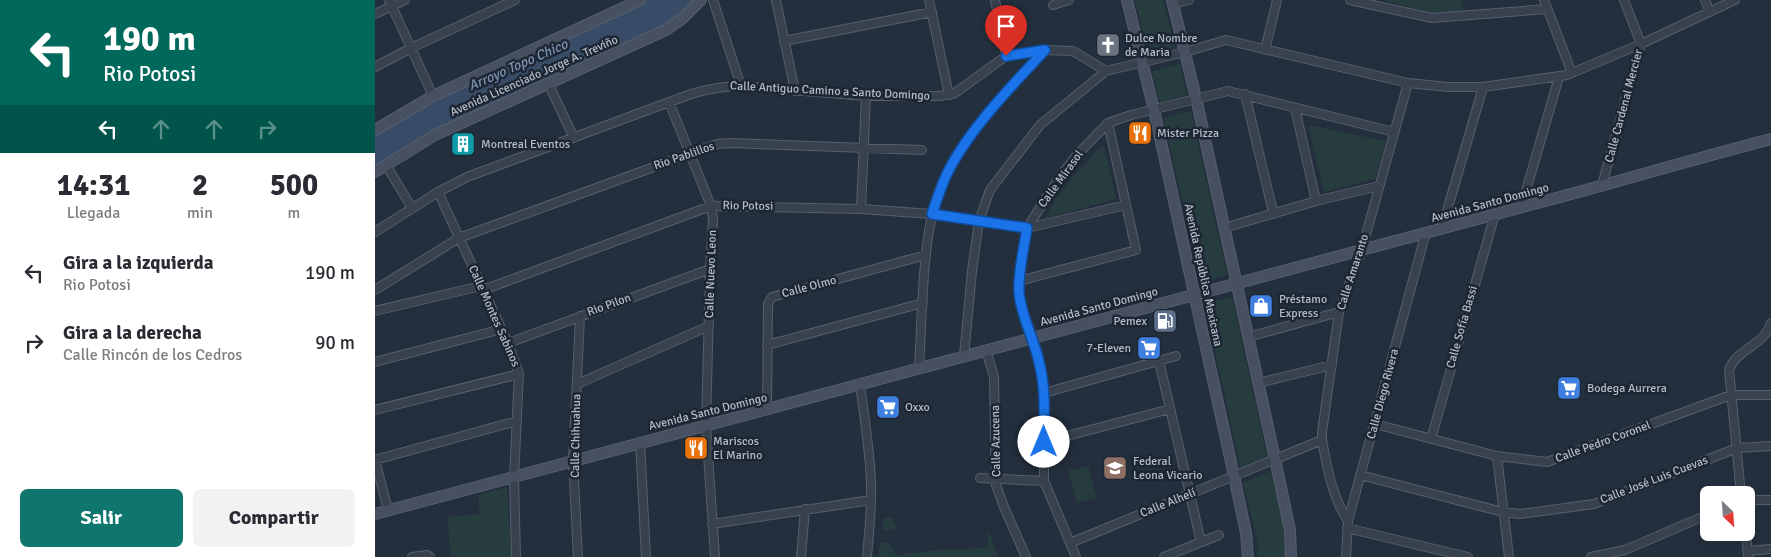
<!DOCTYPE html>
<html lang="es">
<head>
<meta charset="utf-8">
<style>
  :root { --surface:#fff; --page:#f2f2f3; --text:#2b2b33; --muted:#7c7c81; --accent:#0f766e }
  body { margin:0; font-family:Signika,sans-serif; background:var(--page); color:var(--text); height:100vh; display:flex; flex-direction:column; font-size:19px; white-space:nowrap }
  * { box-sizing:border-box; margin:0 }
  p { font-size:16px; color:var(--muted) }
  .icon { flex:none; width:28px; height:28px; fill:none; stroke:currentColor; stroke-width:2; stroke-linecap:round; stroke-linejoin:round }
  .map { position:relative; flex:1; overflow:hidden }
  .panel { display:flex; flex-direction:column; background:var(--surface); width:375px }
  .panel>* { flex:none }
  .guide { background:#00695c; color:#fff; overflow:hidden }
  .needle { width:32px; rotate:155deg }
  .fabs { position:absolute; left:1325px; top:486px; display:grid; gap:10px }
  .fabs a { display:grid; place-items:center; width:55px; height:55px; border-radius:8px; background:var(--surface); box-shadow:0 2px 8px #0003; font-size:25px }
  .pin { position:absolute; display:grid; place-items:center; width:42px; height:42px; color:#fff; margin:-51px -21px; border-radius:50% 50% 50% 0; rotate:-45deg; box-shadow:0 0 5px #0007 }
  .pin .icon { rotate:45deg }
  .me { position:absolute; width:55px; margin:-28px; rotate:0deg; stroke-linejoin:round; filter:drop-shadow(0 0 4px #0008) }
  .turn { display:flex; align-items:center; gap:18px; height:105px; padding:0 20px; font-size:22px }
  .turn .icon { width:65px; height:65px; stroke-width:2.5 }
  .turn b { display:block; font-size:35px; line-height:42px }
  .lanes { display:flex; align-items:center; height:48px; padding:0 20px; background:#0003; justify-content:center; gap:25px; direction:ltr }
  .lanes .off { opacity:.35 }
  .eta { display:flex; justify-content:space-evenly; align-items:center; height:85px; text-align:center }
  .eta b { font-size:30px; font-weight:700; line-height:35px }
  .primary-button { display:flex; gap:10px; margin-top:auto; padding:10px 20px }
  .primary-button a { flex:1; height:58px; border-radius:8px; background:var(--accent); color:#fff; font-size:20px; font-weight:700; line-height:58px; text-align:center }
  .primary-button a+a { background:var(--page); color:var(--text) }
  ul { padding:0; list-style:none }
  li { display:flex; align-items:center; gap:15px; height:70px; padding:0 20px }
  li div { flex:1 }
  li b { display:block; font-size:19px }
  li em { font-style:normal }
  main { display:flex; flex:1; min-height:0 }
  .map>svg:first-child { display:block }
</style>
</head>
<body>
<main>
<section class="panel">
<div class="guide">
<div class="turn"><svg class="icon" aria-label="left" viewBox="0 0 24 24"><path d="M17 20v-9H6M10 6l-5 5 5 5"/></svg><div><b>190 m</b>Rio Potosi</div></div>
<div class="lanes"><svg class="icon" aria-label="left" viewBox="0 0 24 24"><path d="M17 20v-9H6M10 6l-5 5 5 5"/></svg><svg class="icon off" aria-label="ahead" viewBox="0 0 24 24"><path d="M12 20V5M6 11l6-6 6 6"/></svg><svg class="icon off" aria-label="ahead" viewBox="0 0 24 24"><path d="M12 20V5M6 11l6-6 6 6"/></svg><svg class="icon off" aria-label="right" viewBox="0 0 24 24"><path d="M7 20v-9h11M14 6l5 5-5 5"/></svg></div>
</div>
<div class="eta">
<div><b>14:31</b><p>Llegada</p></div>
<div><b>2</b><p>min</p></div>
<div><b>500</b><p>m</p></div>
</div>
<ul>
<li><svg class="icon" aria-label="left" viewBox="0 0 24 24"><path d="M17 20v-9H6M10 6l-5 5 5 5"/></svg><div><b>Gira a la izquierda</b><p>Rio Potosi</p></div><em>190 m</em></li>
<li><svg class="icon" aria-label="right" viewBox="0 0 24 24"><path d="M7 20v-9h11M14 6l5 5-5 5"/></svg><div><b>Gira a la derecha</b><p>Calle Rincón de los Cedros</p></div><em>90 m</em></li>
</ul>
<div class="primary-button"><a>Salir</a><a>Compartir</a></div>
</section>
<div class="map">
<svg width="1396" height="557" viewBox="0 0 1396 557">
  <rect width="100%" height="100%" fill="#242f3e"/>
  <path fill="#263c3f" d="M 760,0 L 788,0 L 800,47 L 774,54 Z
    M 1007,0 L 1087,0 L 1088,12 L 1068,16 Z
    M 805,64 L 812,95 L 785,103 L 777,71 Z
    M 816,111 L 852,275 L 827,282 L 788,118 Z
    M 933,125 L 1011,141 L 1000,179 L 949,192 Z
    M 729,145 L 741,199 L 671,218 C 680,194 709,163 729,145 Z
    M 857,297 L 893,460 L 866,471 L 830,304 Z
    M 713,466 L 722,498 L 702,503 L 693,471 Z
    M 896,471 L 913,543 L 912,557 L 882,557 L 883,542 L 868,483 Z
    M 132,487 L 136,557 L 76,557 L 72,517 L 105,514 L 103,495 Z
    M 517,517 L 523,529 L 508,531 L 508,519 Z
    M 613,529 L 623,557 L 498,557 L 499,555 L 503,556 L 505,543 L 515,542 L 515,547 L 519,547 L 520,555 L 563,550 L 613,548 Z"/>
  <path fill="#394c67" d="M 265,0 L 326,0 L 308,18 L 91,120 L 0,172 L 0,130 Z"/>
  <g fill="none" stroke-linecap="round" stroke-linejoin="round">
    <defs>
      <path id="street" d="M 14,0 L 58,96
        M 338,0 L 366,86
        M 401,0 L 420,91
        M 554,0 L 574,95
        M 620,0 L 631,56
        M 975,0 L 1057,18 L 1172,9
        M 1169,0 L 1197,73
        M 1330,0 L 1335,12
        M 798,4 L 814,0
        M 678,5 L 694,0
        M 0,14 L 30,0
        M 409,41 L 557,12
        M 890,50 L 902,0
        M 0,67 L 36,48 L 140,0
        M 173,83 L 199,138
        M 870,94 L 898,212
        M 294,102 L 336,206 L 338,220 L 335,269 L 331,425 L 340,557
        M 920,108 L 941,201
        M 11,165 L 37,208
        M 1227,185 L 1266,44 L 1249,0
        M 63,192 L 133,343 L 144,374 L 139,477 L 141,557
        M 1146,208 L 1184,77
        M 486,209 L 491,96
        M 849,228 L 941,201 L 1004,186
        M 1067,228 L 1108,87
        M 0,232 L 63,192 L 92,177 L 316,94 C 333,89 348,86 366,86 L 491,96 L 565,96 L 580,93 L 631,56 L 671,50 L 698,51 L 731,71
        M 644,281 L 761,250 L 733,123
        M 0,290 L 84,238 L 342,144 L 356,143 L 547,150
        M 108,290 L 336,206 L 486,209 L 557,214 L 652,228 L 751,205
        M 0,311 L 106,286
        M 873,337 L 964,312
        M 133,343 L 335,269
        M 392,345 L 548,303
        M 611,350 L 619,377 L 621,485 L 629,507 L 651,557
        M 589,356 L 597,271 L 604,221 L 615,190 L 665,125 L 731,71 L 810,52 L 851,40 L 1033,83 L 1073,87 L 1108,87 L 1192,75 L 1266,44 L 1360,0
        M 784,361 L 826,542
        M 0,362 L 127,329
        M 544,368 C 547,319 547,262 557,215 C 569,153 628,95 671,50
        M 485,383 C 489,417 495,450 496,483 C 497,508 494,533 492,557
        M 883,383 L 957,365
        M 202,384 L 334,326
        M 669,393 L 801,356
        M 0,410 L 144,374
        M 392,410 L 393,304 L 397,297 L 551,255
        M 1000,424 L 1122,456 L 1172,462 L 1356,395 L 1396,395
        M 1056,439 L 1120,214
        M 265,442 L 271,557
        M 669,442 L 795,409
        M 1122,456 L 1134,557
        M 0,460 L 142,421
        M 0,460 L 13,510
        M 985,475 L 1128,512 L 1145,514 L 1219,504 L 1362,448 L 1396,446
        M 605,478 L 669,481
        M 1366,495 L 1354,370 C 1360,350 1390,345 1396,323
        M 1371,500 L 1396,500
        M 973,521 C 957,497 952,467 947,440 L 947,432 L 964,312 L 987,249 L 1033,83
        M 337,524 L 496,500
        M 972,528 L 1093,557
        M 1371,532 L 1373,557
        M 695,543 L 947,440
        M 1373,551 L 1396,549
        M 37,557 L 52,555 L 55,557
        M 203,557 L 198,460 L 205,316
        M 426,557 L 430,509
        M 701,557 L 669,481 L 669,393 L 667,376 L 660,349 L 646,307 L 644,293 L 644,281 L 652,228 L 684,178 L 701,156 L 733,123 L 756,115 L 853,91 L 1019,132
        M 789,557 L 844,535
        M 971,557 L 973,521 L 1051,232
        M 1216,557 L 1250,550 L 1334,514"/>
      <path id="secondary" d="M 752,0 L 779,110 L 859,476 L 871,533 L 873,557
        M 797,0 L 821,98 L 900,459 L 915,530 L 916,557
        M 0,130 L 58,96 L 265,0
        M 0,172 L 60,135 L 291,30 L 308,18 L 326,0
        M 0,514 C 384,412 767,306 1151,206 C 1233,185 1314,160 1396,139"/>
    </defs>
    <use href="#street" stroke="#565f6c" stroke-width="10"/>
    <use href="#secondary" stroke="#565f6c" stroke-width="12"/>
    <use href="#street" stroke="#38414e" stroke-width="8"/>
    <use href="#secondary" stroke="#465061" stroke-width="10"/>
  </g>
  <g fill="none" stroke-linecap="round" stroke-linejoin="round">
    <defs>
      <path id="route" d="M 631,56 L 670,50 C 636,87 591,132 570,178 C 565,190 561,202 557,214 L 652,228 C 649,249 643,271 644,292 C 646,317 659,338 664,362 C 671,388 669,415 669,442"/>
    </defs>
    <use href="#route" stroke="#114b97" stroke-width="12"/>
    <use href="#route" stroke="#1a73e8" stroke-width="9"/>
  </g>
  <defs>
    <symbol id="church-square" viewBox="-11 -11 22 22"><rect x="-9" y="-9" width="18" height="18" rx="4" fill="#6b7280" stroke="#1d2633"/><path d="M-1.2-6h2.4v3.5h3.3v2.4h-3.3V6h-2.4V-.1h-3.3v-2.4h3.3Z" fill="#fff"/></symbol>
    <symbol id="restaurant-square" viewBox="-11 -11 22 22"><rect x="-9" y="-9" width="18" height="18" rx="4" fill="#e8710a" stroke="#1d2633"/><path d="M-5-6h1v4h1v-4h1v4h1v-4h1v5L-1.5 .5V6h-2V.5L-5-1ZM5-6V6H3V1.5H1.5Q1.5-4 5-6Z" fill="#fff"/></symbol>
    <symbol id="building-square" viewBox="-11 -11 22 22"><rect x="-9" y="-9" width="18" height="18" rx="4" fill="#0f9aa8" stroke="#1d2633"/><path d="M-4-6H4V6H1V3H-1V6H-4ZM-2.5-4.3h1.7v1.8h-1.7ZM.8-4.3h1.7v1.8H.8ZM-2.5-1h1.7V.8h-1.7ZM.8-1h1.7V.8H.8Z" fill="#fff"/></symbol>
    <symbol id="shop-square" viewBox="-11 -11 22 22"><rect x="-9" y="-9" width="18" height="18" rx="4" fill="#3f7fe0" stroke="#1d2633"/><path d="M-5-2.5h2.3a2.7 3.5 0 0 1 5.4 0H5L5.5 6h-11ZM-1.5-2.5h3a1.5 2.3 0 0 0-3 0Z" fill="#fff"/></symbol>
    <symbol id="fuel-square" viewBox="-11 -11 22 22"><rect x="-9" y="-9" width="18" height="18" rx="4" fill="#5c6f8a" stroke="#1d2633"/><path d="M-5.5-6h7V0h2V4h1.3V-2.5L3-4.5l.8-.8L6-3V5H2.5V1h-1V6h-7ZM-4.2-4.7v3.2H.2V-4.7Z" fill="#fff"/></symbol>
    <symbol id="supermarket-square" viewBox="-11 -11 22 22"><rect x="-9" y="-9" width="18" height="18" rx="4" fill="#3f7fe0" stroke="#1d2633"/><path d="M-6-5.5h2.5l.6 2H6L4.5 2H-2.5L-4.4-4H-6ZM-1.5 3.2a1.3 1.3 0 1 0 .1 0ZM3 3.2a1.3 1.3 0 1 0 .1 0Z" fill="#fff"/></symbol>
    <symbol id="school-square" viewBox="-11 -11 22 22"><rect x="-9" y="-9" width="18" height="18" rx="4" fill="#8d6e63" stroke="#1d2633"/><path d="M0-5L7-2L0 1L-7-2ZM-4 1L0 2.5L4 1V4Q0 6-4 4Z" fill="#fff"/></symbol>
  </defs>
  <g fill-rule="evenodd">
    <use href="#church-square" x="719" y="31" width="28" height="28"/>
    <use href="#restaurant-square" x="751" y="119" width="28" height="28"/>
    <use href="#building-square" x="74" y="130" width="28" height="28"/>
    <use href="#shop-square" x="872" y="292" width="28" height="28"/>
    <use href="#fuel-square" x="776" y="307" width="28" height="28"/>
    <use href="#supermarket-square" x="760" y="334" width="28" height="28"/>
    <use href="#supermarket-square" x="1180" y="374" width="28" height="28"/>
    <use href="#supermarket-square" x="499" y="393" width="28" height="28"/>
    <use href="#restaurant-square" x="307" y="434" width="28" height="28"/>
    <use href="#school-square" x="726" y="454" width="28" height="28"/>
  </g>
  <g text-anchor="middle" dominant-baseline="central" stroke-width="5" stroke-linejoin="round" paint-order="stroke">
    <g font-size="12" fill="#b4bcc9" stroke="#1d2633" text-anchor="start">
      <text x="750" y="38">Dulce Nombre<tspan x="750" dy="14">de Maria</tspan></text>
      <text x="782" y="133">Mister Pizza</text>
      <text x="106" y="144">Montreal Eventos</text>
      <text x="904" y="299">Préstamo<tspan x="904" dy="14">Express</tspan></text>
      <text x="772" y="321" text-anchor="end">Pemex</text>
      <text x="756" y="348" text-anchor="end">7-Eleven</text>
      <text x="1212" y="388">Bodega Aurrera</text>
      <text x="530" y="407">Oxxo</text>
      <text x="338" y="441">Mariscos<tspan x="338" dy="14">El Marino</tspan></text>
      <text x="758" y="461">Federal<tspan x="758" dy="14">Leona Vicario</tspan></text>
    </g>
    <g font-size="12" fill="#b4bcc9" stroke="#1d2633">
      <text transform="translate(159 76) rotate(-24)">Avenida Licenciado Jorge A. Treviño</text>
      <text transform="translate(455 91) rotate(3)">Calle Antiguo Camino a Santo Domingo</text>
      <text transform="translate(1249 106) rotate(-75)">Calle Cardenal Mercier</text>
      <text transform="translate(309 156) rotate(-19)">Rio Pablillos</text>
      <text transform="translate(686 179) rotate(-54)">Calle Mirasol</text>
      <text transform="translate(1115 203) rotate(-15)">Avenida Santo Domingo</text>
      <text transform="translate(373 206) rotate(1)">Rio Potosi</text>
      <text transform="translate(978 272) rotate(-72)">Calle Amaranto</text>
      <text transform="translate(336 274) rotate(-88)">Calle Nuevo Leon</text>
      <text transform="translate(828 275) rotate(78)">Avenida República Mexicana</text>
      <text transform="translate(434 287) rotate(-15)">Calle Olmo</text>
      <text transform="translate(234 305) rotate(-20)">Rio Pilon</text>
      <text transform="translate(724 307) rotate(-15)">Avenida Santo Domingo</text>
      <text transform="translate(119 316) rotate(66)">Calle Montes Sabinos</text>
      <text transform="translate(1087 327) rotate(-74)">Calle Sofía Bassi</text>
      <text transform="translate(1008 394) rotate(-75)">Calle Diego Rivera</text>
      <text transform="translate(333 412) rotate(-14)">Avenida Santo Domingo</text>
      <text transform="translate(201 436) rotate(-89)">Calle Chihuahua</text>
      <text transform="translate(621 441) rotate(-91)">Calle Azucena</text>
      <text transform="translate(1228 442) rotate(-20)">Calle Pedro Coronel</text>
      <text transform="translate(1279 480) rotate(-21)">Calle José Luis Cuevas</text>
      <text transform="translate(793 503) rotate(-22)">Calle Alhelí</text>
    </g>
    <g font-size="14" font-style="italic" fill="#7c92b1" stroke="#1d2633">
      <text transform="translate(143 65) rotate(-24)">Arroyo Topo Chico</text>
    </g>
  </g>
</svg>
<div class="fabs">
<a><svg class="needle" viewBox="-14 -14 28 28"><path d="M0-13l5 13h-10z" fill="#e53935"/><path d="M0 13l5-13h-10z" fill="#7c7c81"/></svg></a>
</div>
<div class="pin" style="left:631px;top:56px;background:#d93025"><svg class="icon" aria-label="arrive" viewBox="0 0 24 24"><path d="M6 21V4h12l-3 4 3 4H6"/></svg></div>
<svg class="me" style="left:669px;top:442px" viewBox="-20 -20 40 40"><circle r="19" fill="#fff"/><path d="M0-13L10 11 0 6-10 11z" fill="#1a73e8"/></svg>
</div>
</main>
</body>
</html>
